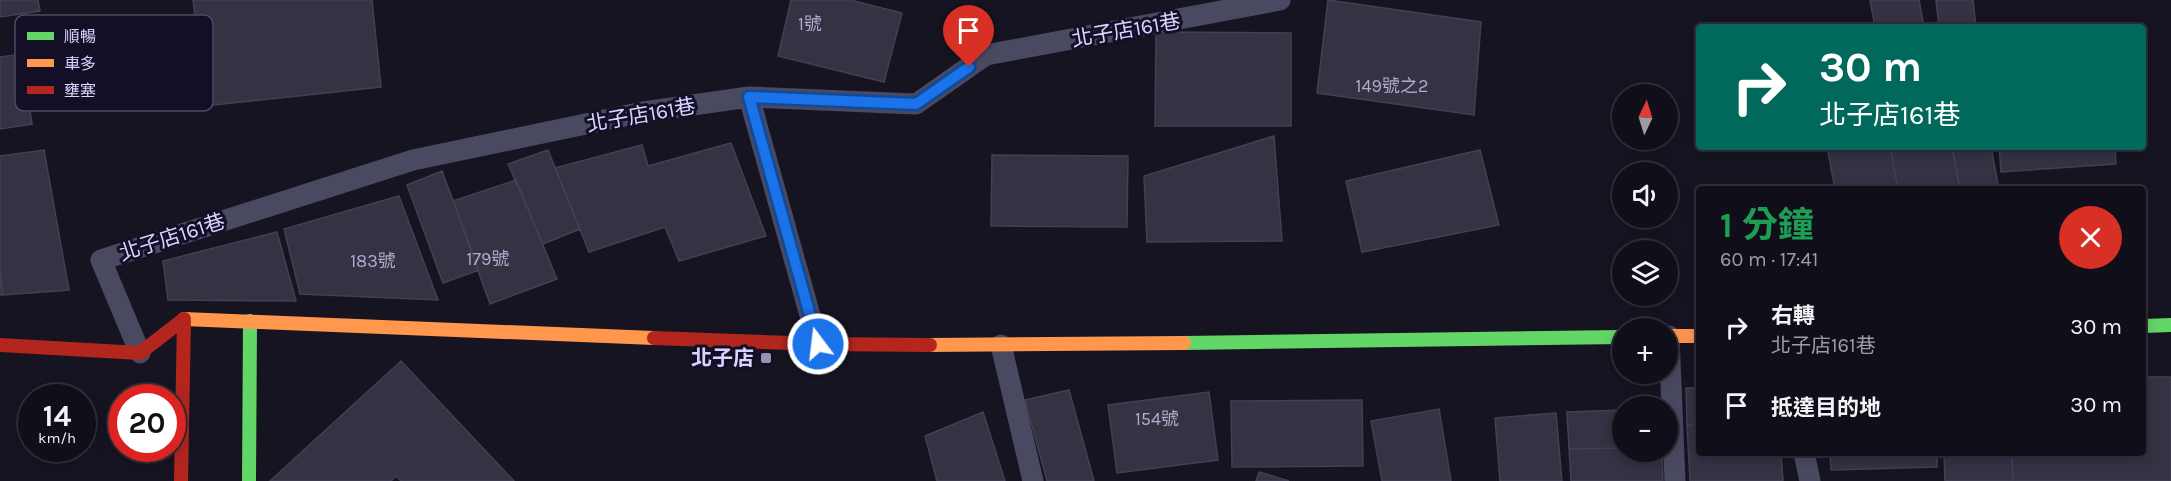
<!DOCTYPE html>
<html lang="zh-TW">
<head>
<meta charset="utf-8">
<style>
  :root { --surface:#100f19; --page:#1e1d26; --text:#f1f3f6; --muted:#9c9ca2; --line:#302f38 }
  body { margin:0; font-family:Karla,"Noto Sans TC",sans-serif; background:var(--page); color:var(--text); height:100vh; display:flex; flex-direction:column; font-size:22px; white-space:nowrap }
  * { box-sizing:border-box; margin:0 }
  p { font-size:20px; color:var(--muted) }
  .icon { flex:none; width:33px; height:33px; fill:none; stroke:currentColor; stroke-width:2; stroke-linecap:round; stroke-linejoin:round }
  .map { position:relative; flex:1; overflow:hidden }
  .side { position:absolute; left:1696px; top:186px; width:450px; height:270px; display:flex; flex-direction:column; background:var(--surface); border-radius:6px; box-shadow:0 3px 15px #0003,0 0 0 2px var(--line) }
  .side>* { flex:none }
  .hud { position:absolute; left:1696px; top:24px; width:450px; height:126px; border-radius:6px; box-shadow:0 3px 15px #0003,0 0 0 2px var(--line); background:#00695c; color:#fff; overflow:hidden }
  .needle { width:39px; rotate:4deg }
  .buttons { position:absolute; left:1612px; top:84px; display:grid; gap:12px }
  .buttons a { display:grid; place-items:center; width:66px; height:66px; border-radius:50%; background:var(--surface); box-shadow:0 3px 15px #0003,0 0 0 2px var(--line); font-size:30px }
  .speed { position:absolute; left:18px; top:384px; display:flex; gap:12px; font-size:30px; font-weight:700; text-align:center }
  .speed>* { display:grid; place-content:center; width:78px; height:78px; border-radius:50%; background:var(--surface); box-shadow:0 3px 15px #0003,0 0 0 2px var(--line); line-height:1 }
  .speed small { font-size:15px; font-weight:400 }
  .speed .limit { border:9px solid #d22; background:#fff; color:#111 }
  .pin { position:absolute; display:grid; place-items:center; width:51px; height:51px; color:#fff; margin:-62px -26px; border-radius:50% 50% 50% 0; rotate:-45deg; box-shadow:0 0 6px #0007 }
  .pin .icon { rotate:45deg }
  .me { position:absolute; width:66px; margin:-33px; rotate:345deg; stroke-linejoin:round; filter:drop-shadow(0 0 4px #0008) }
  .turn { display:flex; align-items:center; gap:21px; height:126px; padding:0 24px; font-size:27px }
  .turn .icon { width:78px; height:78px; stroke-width:2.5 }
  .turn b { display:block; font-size:42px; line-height:51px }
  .round { display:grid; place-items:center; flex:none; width:63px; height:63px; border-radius:32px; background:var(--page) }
  .overview { display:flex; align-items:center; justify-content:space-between; height:102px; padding:0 24px }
  h1 { font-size:36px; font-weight:700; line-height:45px; color:#1e9e55 }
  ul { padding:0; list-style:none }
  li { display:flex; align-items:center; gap:18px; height:78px; padding:0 24px }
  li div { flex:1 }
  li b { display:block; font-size:22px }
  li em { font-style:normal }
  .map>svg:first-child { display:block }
</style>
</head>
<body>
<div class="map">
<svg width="2171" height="481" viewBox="0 0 2171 481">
  <rect width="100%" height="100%" fill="#161421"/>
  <path fill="#343243" stroke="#433f54" stroke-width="1.5" d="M 0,0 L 38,0 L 40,11 L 0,17 Z
    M 193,0 L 372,0 L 381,87 L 204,106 Z
    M 791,0 L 850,0 L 902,13 L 884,82 L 778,56 Z
    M 1328,0 L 1481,22 L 1474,115 L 1317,93 Z
    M 1870,0 L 1919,0 L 1924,27 L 1875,27 Z
    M 1936,0 L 1973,0 L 1976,27 L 1939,27 Z
    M 1156,32 L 1291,33 L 1291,126 L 1155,126 Z
    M 22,54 L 32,124 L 0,129 L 0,57 Z
    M 1274,136 L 1282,241 L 1147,242 L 1144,176 Z
    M 731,143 L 766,236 L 679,261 L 665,227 L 589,252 L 555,168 L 642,145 L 648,166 Z
    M 1827,147 L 1890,147 L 1898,189 L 1835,189 Z
    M 1890,147 L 1952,147 L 1960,189 L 1898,189 Z
    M 1952,147 L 1991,147 L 1999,189 L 1960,189 Z
    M 1999,147 L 2115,147 L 2116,164 L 2001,172 Z
    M 44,150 L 69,290 L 3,295 L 0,268 L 0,156 Z
    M 548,150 L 580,229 L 543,244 L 508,164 Z
    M 1480,150 L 1499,225 L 1362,252 L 1346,181 Z
    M 992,155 L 1128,156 L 1127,227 L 991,226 Z
    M 442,171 L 479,270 L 443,283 L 407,185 Z
    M 516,180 L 557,279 L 490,304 L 453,201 Z
    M 399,196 L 438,300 L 300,294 L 284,229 Z
    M 277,232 L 296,301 L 168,300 L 163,261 Z
    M 0,268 L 3,295 L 0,295 Z
    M 401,361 L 514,481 L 401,481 L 396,476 L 391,481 L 270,481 Z
    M 2144,377 L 2171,377 L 2171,481 L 2013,481 L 2012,453 L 2144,453 Z
    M 1686,388 L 1700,388 L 1700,425 L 1687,425 Z
    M 1069,390 L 1094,481 L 1047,481 L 1025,400 Z
    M 1209,392 L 1218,460 L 1117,473 L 1108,405 Z
    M 1362,400 L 1363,466 L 1232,467 L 1231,401 Z
    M 1439,409 L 1451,481 L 1382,481 L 1371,421 Z
    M 1623,410 L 1623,448 L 1569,449 L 1567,412 Z
    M 983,412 L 1005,481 L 937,481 L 925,436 Z
    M 1556,413 L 1562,481 L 1500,481 L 1495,418 Z
    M 1687,425 L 1700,425 L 1700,453 L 1781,453 L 1783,481 L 1690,481 Z
    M 1623,448 L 1623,452 L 1662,452 L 1663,481 L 1571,481 L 1569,449 Z
    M 1830,453 L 1937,453 L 1937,467 L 1831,470 Z
    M 1944,453 L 2012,453 L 2013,481 L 1945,481 Z
    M 1259,472 L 1289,481 L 1256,481 Z"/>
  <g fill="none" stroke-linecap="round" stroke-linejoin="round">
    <path stroke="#4a4962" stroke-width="21" d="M 749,97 L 818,344
      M 1669,336 L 1675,481
      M 1001,345 L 1033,481
      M 140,353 L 101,260 L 413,160 L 643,112 L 749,97 L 916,104 L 986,55 L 1280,0
      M 1804,453 L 1810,481"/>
    <path stroke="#63d668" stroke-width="14" d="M 2144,326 L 2171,325
      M 1184,343 L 1623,337
      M 249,481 L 250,321"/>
    <path stroke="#ff974d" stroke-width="14" d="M 184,319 L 654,338
      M 1668,336 L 1700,336
      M 930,345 L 1184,343"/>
    <path stroke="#b3261e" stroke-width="14" d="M 654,338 L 818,344 L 930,345
      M 0,345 L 140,353 L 184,319
      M 181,481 L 184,319"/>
  </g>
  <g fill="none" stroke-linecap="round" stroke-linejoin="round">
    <defs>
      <path id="route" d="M 818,344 L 749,97 L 916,104 L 969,67"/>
    </defs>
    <use href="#route" stroke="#114b97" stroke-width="15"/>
    <use href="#route" stroke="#1a73e8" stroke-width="10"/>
  </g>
  <rect fill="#9591b1" stroke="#130f26" stroke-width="2" x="760" y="352" width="12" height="12" rx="3"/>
  <g text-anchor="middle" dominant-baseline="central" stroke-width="6" stroke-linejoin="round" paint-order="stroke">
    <g font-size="18" fill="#b0acd0">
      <text x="810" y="24">1號</text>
      <text x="1392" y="86">149號之2</text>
      <text x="488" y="259">179號</text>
      <text x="373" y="261">183號</text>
      <text x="1157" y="419">154號</text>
    </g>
    <g font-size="21" fill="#d9d4ff" stroke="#130f26">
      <text transform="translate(1126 30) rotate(-10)">北子店161巷</text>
      <text transform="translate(641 115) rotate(-10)">北子店161巷</text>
      <text transform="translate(172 237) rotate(-18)">北子店161巷</text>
    </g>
    <g font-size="21" font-weight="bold" fill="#d9d4ff" stroke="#130f26" text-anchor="end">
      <text x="754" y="358">北子店</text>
    </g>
  </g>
  <rect x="15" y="15" width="198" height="96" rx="9" fill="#130f26" stroke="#4e4a67" stroke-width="1.5"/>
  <rect x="27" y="32" width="27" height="8" fill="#63d668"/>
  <rect x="27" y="59" width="27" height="8" fill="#ff974d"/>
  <rect x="27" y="86" width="27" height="8" fill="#b3261e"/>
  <g font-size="16" fill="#d9d4ff">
    <text x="64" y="42">順暢</text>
    <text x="64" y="69">車多</text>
    <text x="64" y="96">壅塞</text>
  </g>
</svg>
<div class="buttons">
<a><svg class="needle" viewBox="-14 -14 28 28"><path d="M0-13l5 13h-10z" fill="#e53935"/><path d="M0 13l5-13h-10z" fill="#9c9ca2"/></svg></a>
<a><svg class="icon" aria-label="sound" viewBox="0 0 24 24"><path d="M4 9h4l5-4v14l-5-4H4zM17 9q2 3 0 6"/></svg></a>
<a><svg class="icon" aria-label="layers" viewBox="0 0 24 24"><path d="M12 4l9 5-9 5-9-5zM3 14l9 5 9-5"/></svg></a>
<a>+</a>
<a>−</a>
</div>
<div class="speed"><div>14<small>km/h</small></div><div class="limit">20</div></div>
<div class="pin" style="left:969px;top:67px;background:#d93025"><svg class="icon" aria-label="arrive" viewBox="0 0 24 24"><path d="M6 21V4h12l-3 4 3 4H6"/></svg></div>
<svg class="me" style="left:818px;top:344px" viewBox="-20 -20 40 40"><circle r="17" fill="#1a73e8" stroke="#fff" stroke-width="3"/><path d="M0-11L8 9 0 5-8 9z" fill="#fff"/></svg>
<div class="hud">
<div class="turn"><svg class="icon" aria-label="right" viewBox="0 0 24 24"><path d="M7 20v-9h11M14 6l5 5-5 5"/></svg><div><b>30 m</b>北子店161巷</div></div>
</div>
<section class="side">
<div class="overview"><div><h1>1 分鐘</h1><p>60 m · 17:41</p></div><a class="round" style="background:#d93025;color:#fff"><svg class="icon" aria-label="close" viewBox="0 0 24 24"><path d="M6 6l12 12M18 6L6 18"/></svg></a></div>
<ul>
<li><svg class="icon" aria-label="right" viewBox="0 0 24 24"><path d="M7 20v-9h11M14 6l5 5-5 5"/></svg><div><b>右轉</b><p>北子店161巷</p></div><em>30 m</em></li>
<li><svg class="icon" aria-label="arrive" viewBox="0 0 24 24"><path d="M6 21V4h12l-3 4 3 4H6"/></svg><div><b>抵達目的地</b></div><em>30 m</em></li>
</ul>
</section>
</div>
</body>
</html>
